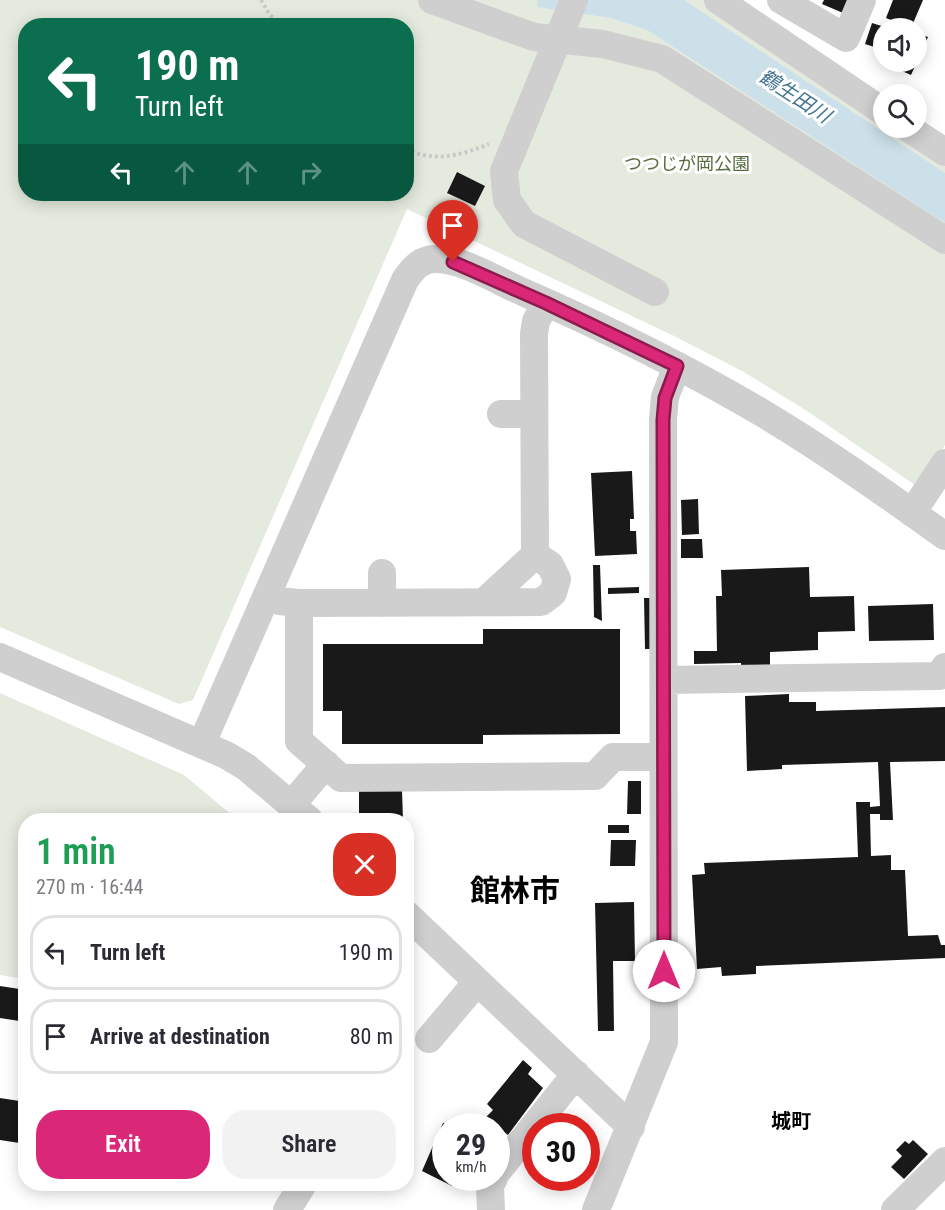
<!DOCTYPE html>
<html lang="en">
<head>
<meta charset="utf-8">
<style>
  :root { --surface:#fff; --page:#f2f2f3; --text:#2b2b33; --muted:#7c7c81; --line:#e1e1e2; --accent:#db2777 }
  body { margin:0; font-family:"Roboto Condensed","Noto Sans JP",sans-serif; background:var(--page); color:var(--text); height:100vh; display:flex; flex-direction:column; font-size:22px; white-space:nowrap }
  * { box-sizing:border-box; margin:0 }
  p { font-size:20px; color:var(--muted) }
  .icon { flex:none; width:33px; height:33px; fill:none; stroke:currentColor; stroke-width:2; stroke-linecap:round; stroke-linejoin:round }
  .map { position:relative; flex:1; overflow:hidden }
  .drawer { position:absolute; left:18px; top:813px; width:396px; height:378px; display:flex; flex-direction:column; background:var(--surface); border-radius:24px; box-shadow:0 3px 15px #0003 }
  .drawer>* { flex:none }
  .banner { position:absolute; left:18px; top:18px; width:396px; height:183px; border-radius:24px; box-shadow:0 3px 15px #0003; background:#0b6e4f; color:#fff; overflow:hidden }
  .controls { position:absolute; left:873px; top:18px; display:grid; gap:12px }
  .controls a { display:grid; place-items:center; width:54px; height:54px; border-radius:50%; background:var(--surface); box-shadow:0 3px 15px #0003; font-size:30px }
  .speed { position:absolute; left:432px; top:1113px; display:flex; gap:12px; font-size:30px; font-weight:700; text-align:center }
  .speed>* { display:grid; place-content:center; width:78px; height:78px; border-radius:50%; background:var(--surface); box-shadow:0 3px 15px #0003; line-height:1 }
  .speed small { font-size:15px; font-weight:400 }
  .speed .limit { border:9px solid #d22; background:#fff; color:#111 }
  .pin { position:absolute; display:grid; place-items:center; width:51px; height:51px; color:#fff; margin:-62px -26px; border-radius:50% 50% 50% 0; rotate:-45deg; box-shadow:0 0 6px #0007 }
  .pin .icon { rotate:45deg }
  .me { position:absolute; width:66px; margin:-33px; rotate:0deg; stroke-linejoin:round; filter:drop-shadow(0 0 4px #0008) }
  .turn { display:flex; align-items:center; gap:21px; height:126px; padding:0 18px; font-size:27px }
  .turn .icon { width:78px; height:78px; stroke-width:2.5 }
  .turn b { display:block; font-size:42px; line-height:51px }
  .lanes { display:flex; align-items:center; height:57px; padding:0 18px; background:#0003; justify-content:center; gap:30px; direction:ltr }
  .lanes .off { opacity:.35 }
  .round { display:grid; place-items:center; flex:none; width:63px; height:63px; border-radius:24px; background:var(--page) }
  .summary { display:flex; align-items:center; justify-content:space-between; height:102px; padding:0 18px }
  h1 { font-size:36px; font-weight:600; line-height:45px; color:#1e9e55 }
  .button { display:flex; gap:12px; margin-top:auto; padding:12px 18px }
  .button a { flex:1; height:69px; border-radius:24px; background:var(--accent); color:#fff; font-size:24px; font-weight:600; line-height:69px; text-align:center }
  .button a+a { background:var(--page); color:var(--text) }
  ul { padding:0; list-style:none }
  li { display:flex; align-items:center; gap:18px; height:75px; margin:0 12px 9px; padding:0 6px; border:3px solid var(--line); border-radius:24px }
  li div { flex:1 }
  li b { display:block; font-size:22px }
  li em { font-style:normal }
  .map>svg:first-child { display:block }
</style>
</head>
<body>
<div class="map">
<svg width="945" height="1210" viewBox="0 0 945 1210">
  <rect width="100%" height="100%" fill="#fff"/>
  <path fill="#e5eade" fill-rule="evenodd" d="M 0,0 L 736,0 L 883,99 L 884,128 L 916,128 L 945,140 L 945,445 L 918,487 L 807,411 L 742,371 L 674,336 L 407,209 L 193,700 L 179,704 L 0,627 ZM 26,26 L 406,26 L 406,194 L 26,194 Z
    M 0,693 L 184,775 L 238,820 L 26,820 L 25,979 L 0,975 Z"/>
  <path fill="#cce0ea" d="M 537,0 L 684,0 L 945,173 L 945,223 L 647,30 L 611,18 L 538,7 Z"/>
  <path fill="#191919" d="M 824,0 L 848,0 L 843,13 L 822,4 Z
    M 893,0 L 923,0 L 911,28 L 886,18 Z
    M 872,23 L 888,28 L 884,28 L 884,50 L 865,44 Z
    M 916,33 L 928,37 L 911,75 L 895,68 L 898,62 L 916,62 Z
    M 457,172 L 485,186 L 475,206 L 447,193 Z
    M 632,471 L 634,519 L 630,519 L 630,531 L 636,531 L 637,554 L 595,556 L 591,473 Z
    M 698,499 L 699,534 L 682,535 L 681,500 Z
    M 681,539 L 702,539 L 703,558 L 681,558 Z
    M 593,565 L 600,565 L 602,621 L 594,617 Z
    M 809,567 L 810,597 L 854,596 L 855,631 L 818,632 L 818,650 L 770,652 L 770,667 L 741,668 L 741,663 L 694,664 L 694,651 L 717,651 L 716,596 L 722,596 L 721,570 Z
    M 639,587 L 639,593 L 608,594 L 608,588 Z
    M 644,598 L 652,598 L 653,649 L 645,649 Z
    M 933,604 L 934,640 L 869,641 L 868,606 Z
    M 483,629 L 620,629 L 620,734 L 483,735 L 483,744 L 342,744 L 342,711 L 323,711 L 323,644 L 483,644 Z
    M 789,694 L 789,702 L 816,702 L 816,711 L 945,707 L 945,761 L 890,762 L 893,820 L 880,820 L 880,814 L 870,814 L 871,856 L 891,855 L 891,870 L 905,870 L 908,936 L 938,935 L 941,945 L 945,945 L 945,958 L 756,966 L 756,974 L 722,976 L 721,967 L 697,969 L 692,875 L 705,874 L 704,863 L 858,857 L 856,802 L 870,802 L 870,807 L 880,806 L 878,762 L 782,765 L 782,769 L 747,771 L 745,696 Z
    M 628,781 L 641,781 L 641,814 L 627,814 Z
    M 402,790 L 403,820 L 359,819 L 359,791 Z
    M 608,825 L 629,825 L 629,833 L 608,833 Z
    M 611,840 L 636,840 L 635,866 L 610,866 Z
    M 634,902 L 635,961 L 613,961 L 614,1031 L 598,1031 L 595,903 Z
    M 0,986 L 26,990 L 26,1022 L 0,1018 Z
    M 523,1060 L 532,1068 L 528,1074 L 543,1088 L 508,1135 L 486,1117 L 493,1110 L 487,1104 Z
    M 0,1098 L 26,1102 L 26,1144 L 0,1140 Z
    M 443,1123 L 451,1126 L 446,1126 L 446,1178 L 456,1178 L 452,1186 L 422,1171 Z
    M 913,1140 L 928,1154 L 904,1179 L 891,1167 L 902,1156 L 896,1150 L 905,1141 L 909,1144 Z"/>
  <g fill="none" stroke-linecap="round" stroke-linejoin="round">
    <path stroke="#c9c9c9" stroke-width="4" stroke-dasharray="3 3" stroke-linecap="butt" d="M 261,0 L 270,15 L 283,26
      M 406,149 C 434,163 462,155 489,144"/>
    <path stroke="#cfcfcf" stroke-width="28" d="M 432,0 L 534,37 L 603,44 L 662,59 L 945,240
      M 574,0 L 504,171 L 507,200 L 524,224 L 655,292
      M 718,0 L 884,112
      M 781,0 L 846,38 L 862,0
      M 908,128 L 945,152
      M 501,414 L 534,414
      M 912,513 L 945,463
      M 382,573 L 382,603
      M 279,601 L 299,603 L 541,602 L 553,593 L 557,579 L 550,565 L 535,555
      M 484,602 L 535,555 L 534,334 L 536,321 L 546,303
      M 299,603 L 299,741 L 341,778 L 595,776 L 613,757 L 663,757
      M 0,657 L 226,755 L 246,767 L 309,820
      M 664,680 L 939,676 L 945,667
      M 202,743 L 405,280 C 413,268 422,258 437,259 C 463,259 501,283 525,293 C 607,329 688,369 764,414 C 826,451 886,494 945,536
      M 292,804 L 326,764
      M 406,914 L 631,1127
      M 429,1039 L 477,982
      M 496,1173 L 576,1074
      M 287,1210 L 303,1184
      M 491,1210 L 490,1186 L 494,1178
      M 596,1210 L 664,1042 L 663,419 L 665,397 L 677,366
      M 895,1210 L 945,1161"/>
  </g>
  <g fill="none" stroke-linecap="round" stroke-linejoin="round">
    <defs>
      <path id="route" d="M 453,262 L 546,303 L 677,366 L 665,398 L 663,420 L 664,971"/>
    </defs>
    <use href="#route" stroke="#8e194d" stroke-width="15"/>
    <use href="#route" stroke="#db2777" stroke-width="10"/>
  </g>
  <g text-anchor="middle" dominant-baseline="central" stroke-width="6" stroke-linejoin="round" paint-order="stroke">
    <g font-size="18" fill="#576c41" stroke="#fff">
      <text x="687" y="163">つつじが岡公園</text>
    </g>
    <g font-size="20" font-style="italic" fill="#437691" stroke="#fff">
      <text transform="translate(795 96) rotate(33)">鶴生田川</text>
    </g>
    <g font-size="20" font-weight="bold" fill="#000" stroke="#fff">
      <text x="791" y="1121">城町</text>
    </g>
    <g font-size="30" font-weight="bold" fill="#000" stroke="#fff">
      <text x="515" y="890">館林市</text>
    </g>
  </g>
</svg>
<div class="controls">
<a><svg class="icon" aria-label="sound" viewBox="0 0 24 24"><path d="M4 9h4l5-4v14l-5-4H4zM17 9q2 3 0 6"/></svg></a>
<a><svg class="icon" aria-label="search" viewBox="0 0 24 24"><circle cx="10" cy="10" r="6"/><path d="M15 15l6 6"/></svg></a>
</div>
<div class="speed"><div>29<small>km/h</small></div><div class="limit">30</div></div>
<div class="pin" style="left:453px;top:262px;background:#d93025"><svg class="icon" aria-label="arrive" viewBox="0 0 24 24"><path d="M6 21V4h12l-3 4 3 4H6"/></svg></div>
<svg class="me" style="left:664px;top:971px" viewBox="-20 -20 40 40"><circle r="19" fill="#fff"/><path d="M0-13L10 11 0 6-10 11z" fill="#db2777"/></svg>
<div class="banner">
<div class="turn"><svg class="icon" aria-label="left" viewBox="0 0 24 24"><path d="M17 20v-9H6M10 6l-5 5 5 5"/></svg><div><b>190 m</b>Turn left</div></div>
<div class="lanes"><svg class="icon" aria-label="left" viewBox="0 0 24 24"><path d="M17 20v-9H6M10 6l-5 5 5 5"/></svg><svg class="icon off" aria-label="ahead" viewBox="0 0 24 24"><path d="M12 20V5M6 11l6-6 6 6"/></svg><svg class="icon off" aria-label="ahead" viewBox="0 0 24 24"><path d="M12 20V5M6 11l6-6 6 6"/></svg><svg class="icon off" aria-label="right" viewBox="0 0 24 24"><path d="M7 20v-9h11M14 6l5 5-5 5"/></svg></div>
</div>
<section class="drawer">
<div class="summary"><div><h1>1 min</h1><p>270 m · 16:44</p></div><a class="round" style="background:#d93025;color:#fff"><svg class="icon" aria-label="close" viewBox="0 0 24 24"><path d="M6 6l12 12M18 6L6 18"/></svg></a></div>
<ul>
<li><svg class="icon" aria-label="left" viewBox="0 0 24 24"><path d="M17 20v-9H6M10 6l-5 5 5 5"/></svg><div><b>Turn left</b></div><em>190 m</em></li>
<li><svg class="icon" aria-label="arrive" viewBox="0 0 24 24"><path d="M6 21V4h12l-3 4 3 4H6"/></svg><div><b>Arrive at destination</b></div><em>80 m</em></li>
</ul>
<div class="button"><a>Exit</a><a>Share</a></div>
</section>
</div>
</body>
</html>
